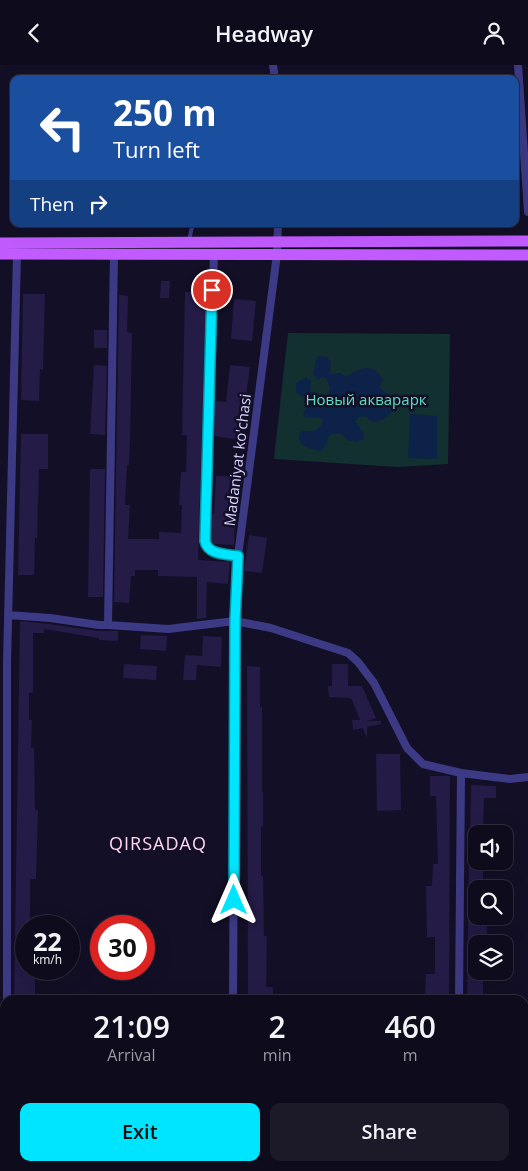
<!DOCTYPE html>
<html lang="en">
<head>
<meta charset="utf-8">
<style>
  :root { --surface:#0e0b1c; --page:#1c1929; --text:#f1f3f6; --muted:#9b9ba3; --line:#2e2b3b; --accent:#00e5ff }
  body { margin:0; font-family:"Open Sans",sans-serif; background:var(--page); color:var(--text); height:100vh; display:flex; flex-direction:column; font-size:19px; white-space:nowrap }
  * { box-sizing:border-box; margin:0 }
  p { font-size:16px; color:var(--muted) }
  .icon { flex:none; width:28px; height:28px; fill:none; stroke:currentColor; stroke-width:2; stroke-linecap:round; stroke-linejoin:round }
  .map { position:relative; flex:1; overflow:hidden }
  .panel { position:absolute; left:0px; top:930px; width:529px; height:176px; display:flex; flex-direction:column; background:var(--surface); border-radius:15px 15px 0 0; box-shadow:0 5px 20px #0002,0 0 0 1px var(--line) }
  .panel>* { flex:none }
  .top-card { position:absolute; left:10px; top:10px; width:509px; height:152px; border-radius:10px; box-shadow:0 5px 20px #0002,0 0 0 1px var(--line); background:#1a4fa0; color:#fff; overflow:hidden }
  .buttons { position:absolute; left:468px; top:760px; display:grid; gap:10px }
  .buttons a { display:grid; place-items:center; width:45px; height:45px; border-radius:10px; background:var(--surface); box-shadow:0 5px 20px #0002,0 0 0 1px var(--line); font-size:25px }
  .speed { position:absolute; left:15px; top:850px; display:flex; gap:10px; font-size:25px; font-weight:700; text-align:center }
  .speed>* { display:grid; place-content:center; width:65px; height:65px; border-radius:50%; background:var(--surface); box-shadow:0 5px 20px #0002,0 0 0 1px var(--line); line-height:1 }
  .speed small { font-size:12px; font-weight:400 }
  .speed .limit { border:8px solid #d22; background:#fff; color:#111 }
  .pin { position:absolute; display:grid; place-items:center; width:42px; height:42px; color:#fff; margin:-21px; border:2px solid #fff; border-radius:50%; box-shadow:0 1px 5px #0007 }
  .me { position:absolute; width:55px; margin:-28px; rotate:0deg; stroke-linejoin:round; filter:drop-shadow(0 0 4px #0008) }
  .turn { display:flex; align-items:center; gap:18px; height:105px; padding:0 20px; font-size:22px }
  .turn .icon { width:65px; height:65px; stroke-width:2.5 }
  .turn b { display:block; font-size:35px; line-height:42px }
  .then { display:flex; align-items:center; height:48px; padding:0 20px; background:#0003; gap:10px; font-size:19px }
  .eta { display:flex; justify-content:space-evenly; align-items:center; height:85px; text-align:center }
  .eta b { font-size:30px; font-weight:600; line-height:35px }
  .cta { display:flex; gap:10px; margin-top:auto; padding:10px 20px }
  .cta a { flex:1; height:58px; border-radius:10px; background:var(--accent); color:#111; font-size:20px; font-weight:600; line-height:58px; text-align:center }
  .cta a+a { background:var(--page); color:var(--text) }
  header { display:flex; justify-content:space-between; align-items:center; height:65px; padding:0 20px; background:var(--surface); font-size:22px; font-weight:600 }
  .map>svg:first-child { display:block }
</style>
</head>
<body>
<header><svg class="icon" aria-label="back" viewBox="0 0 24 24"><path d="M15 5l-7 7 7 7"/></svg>Headway<svg class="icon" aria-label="person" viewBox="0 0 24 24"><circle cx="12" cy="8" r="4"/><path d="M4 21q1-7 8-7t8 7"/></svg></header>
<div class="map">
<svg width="528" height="1106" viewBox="0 0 528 1106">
  <rect width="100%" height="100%" fill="#130f26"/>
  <path fill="#12302f" d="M 288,268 L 450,269 L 448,399 L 398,402 L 274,394 Z"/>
  <path fill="#0c2248" d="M 317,291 L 327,292 C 333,299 331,302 329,309 L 341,308 L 346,312 C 359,303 374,297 383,314 L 380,322 C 383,328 388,327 391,333 C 400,346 385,356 373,357 L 365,351 L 358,352 L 356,357 L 364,369 L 364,374 L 357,377 L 347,375 L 342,369 L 333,369 L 328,372 L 327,378 L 321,386 C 315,385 301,382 299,375 C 299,372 300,369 301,366 C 311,366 319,367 323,356 L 320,352 L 305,353 L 303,348 L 309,338 L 308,334 L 296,328 L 296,318 L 305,313 L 311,315 L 310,327 L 328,331 L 330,323 L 326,313 L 322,312 L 318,315 L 313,309 Z
    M 410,349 L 437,351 L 437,394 L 408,393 Z"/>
  <path fill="#241b47" d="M 161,216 L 170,216 L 169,233 L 160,233 Z
    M 185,227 L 206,227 L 198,495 L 230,497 L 228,519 L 207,517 L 206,553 L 197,554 L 197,512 L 158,511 L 158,505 L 135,505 L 135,511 L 131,511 L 129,538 L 114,537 L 119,230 L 128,231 L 127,267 L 132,268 L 130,375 L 129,400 L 127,400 L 125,440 L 130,440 L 128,474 L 159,474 L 159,467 L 181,468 L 182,440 L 179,440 L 181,407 L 186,407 L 187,370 L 182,370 Z
    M 23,229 L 45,229 L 43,305 L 40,304 L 39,336 L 21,335 Z
    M 234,234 L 256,236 L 252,276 L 231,274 Z
    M 94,265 L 107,265 L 107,283 L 94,283 Z
    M 94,300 L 107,301 L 105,370 L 90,369 Z
    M 230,300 L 250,302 L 240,375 L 214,371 L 215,336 L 226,337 Z
    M 21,369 L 48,369 L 48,404 L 39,404 L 37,473 L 35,473 L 34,510 L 18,510 Z
    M 90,404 L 105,404 L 103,532 L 88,532 Z
    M 216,411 L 231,411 L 230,450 L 235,450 L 234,480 L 213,479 L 211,474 L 211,449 L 214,449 Z
    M 249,470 L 267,473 L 262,508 L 244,506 Z
    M 20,556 L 49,559 L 98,566 L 118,566 L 118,576 L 99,575 L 99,573 L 44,564 L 44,568 L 33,568 L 33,628 L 29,628 L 29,655 L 32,655 L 31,683 L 34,683 L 35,745 L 38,745 L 36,814 L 30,814 L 30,861 L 26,861 L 26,904 L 35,904 L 35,935 L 14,935 Z
    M 141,570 L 167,571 L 166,586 L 140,584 Z
    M 203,571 L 222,572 L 221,602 L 197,600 L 196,615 L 183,615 L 185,590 L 202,591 Z
    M 124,599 L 157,601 L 156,615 L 123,613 Z
    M 332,599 L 348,599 L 348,621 L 362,621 L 376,653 L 367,656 L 381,656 L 381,659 L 367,662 L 367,673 L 363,663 L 353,665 L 352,655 L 360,655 L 351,633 L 329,632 L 328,621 L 332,621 Z
    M 247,601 L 260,602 L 260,642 L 262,642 L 262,727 L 263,727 L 263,762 L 261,762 L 261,811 L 263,811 L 264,871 L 267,871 L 266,922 L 273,922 L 273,935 L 248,935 Z
    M 376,689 L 400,689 L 401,745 L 377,746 Z
    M 430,711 L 450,711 L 449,935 L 429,935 L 429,931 L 425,931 L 426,909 L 435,909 L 435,872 L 427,872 L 426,821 L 432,821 L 433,799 L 438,799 L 436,731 L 430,731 Z
    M 471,720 L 496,721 L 496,733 L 484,733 L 483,769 L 470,769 Z
    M 469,797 L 483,798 L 483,824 L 476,824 L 477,856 L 487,856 L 487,876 L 483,876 L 483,879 L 476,879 L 476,906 L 483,906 L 483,935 L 467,935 Z"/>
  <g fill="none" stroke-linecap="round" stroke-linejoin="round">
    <path stroke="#3d3a85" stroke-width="4" d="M 189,175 L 192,162 L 200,159"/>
    <path stroke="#3d3a85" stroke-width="8" d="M 273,0 L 275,14
      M 518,0 L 528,147
      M 114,189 L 108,560 L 168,564 L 235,556 L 271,563 L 348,588 L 358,597 L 374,618 L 407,683 L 423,699 L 461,708 L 510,714 L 528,712
      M 214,189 L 205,475 C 208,490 226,489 238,491
      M 8,550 L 50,553 L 99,560 L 108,560
      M 7,935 L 7,597 L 17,189
      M 233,935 L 235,556 L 238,491 L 277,189 L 278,159
      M 459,935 L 461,708
      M 0,1034 L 5,1034
      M 524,1037 L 528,1037
      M 6,1106 L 6,1101
      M 457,1106 L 458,1101"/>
    <path stroke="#c25bff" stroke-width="11" d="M 0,178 L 528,176
      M 0,189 L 528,190"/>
  </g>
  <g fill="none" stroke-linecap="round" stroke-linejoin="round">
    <defs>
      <path id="route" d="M 212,225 L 205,476 C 208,490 226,489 238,491 L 235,556 L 234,835"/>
    </defs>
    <use href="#route" stroke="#0095a6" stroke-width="12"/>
    <use href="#route" stroke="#00e5ff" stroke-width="9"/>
  </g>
  <g text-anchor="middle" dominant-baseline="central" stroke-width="5" stroke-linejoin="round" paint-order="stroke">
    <g font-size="15" fill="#5fe0c0" stroke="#130f26">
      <text x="366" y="334">Новый акварарк</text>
    </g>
    <g font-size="15" fill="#d9d4ff" stroke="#130f26">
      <text transform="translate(237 395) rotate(-83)">Madaniyat ko'chasi</text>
    </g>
    <g font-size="18" letter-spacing="1" fill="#ffd6f0" stroke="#130f26">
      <text x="158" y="778">QIRSADAQ</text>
    </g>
  </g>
</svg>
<div class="buttons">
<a><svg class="icon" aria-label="sound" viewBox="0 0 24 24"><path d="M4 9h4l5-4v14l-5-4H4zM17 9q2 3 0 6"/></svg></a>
<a><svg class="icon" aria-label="search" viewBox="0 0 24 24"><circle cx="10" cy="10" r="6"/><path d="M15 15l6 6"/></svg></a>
<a><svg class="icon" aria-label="layers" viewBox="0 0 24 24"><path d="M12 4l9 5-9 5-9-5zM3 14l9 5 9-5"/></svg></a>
</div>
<div class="speed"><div>22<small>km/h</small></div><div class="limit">30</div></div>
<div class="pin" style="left:212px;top:225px;background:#d93025"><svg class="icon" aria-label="arrive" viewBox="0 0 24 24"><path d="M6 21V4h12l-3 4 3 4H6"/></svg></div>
<svg class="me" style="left:234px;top:835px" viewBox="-20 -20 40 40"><path d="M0-17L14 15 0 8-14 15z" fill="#00e5ff" stroke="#fff" stroke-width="4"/></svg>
<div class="top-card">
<div class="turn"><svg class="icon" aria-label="left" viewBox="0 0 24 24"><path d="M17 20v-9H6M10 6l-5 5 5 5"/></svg><div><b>250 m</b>Turn left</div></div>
<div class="then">Then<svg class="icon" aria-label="right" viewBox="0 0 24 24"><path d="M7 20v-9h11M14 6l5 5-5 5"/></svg></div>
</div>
<section class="panel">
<div class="eta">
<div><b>21:09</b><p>Arrival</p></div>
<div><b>2</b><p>min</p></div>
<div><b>460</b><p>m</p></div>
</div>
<div class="cta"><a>Exit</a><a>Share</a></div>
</section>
</div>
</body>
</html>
